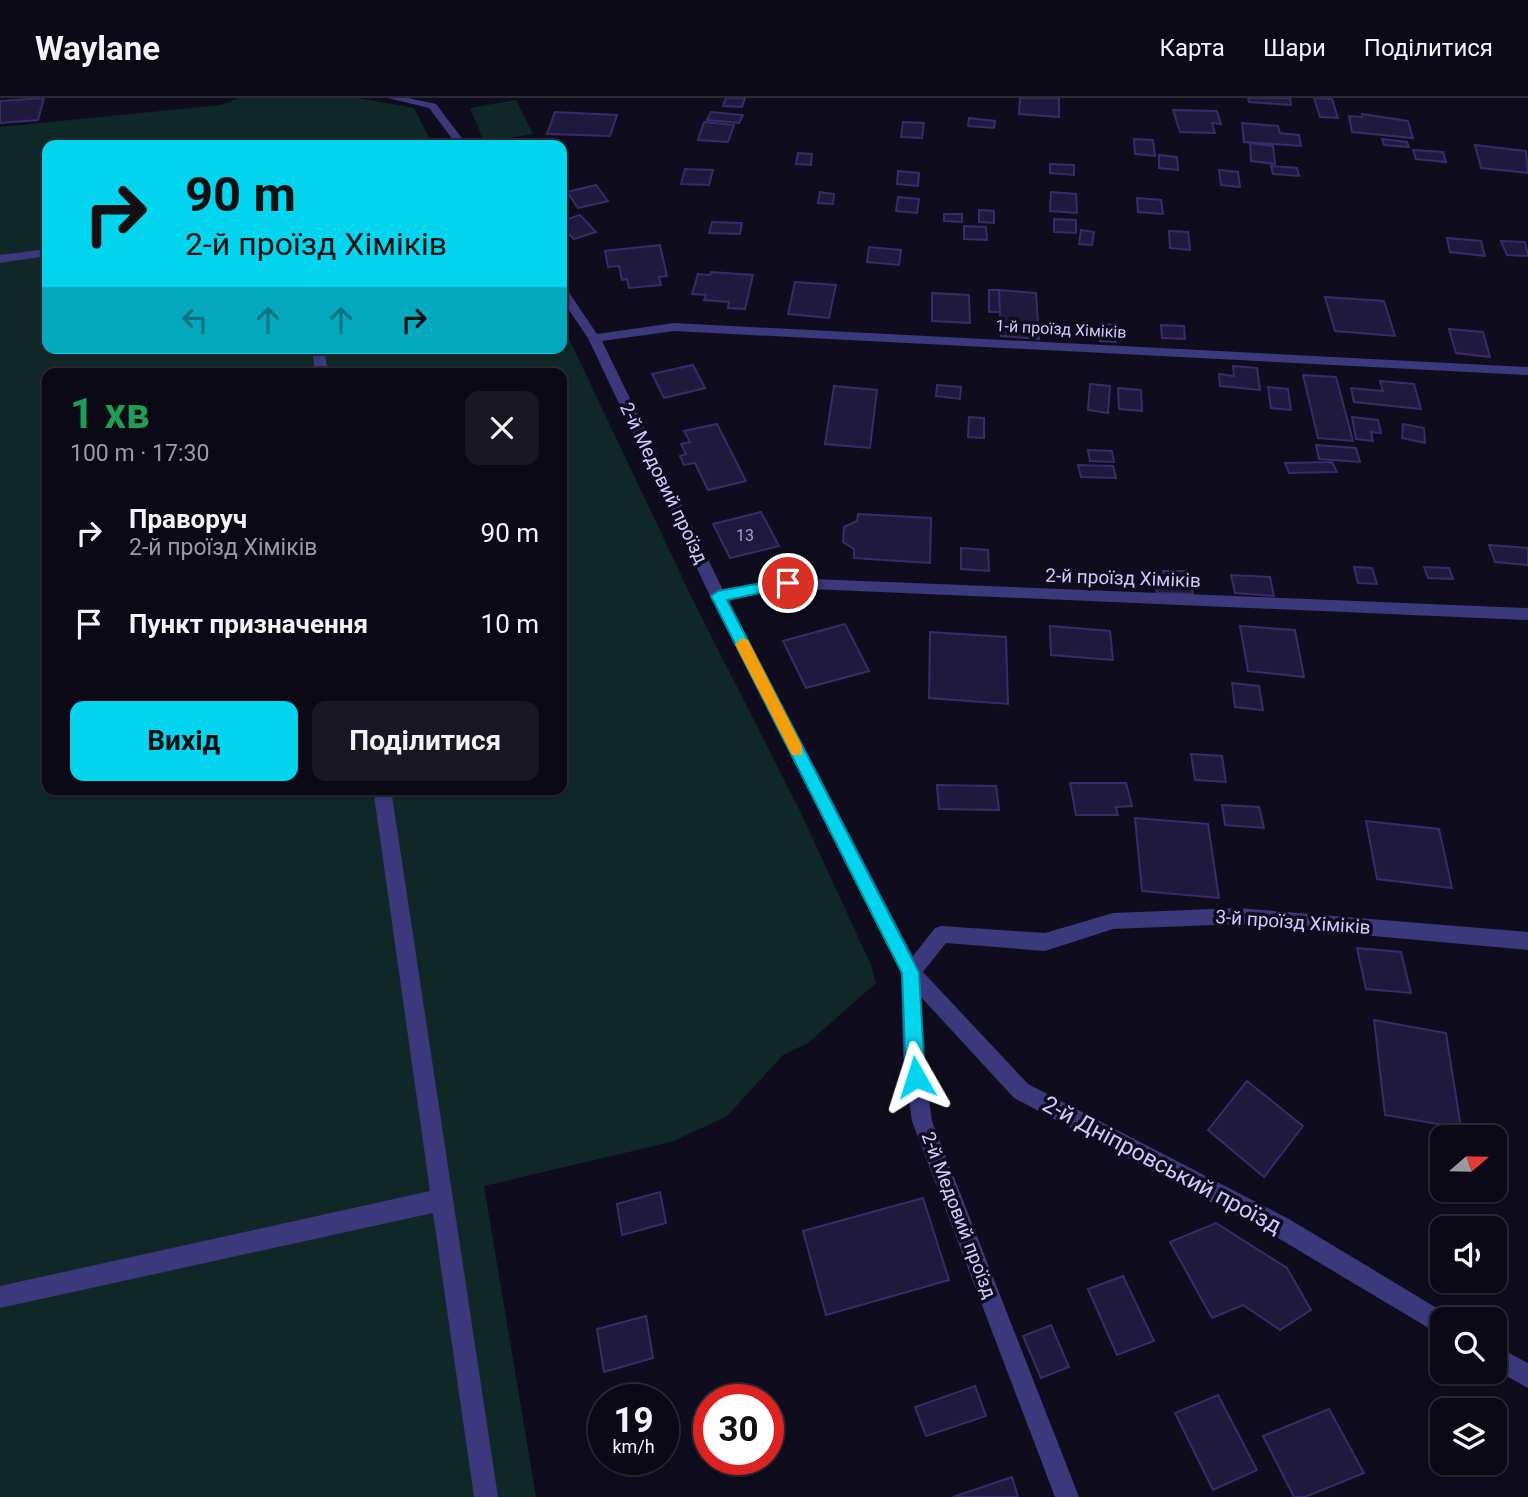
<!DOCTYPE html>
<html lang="uk">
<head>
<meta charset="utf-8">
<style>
  :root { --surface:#0b0916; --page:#191723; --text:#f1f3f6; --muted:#9a9aa1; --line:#2b2a35; --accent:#05d4ee }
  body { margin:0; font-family:Roboto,sans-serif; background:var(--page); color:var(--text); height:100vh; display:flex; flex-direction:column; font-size:26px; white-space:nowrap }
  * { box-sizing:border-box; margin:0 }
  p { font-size:23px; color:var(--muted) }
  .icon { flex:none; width:38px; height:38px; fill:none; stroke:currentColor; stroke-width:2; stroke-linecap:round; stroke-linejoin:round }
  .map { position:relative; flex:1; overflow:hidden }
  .drawer { position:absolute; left:42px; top:270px; width:525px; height:427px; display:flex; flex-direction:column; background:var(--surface); border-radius:14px; box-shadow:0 2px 5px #0004,0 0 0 2px var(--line) }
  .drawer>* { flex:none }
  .hud { position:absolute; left:42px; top:42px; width:525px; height:214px; border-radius:14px; box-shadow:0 2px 5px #0004,0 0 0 2px var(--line); background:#05d4ee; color:#111; overflow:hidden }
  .needle { width:46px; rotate:70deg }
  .tools { position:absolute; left:1430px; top:1027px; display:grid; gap:14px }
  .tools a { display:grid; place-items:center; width:77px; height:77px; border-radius:14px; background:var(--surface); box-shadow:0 2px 5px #0004,0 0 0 2px var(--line); font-size:35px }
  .speed { position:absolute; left:588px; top:1286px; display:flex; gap:14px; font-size:35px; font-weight:700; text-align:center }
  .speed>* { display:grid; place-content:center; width:91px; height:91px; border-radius:50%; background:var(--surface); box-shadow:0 2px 5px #0004,0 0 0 2px var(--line); line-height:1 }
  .speed small { font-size:18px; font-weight:400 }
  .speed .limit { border:10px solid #d22; background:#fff; color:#111 }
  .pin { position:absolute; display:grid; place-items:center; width:60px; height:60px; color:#fff; margin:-30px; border:4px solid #fff; border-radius:50%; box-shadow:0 2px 7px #0007 }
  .me { position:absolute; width:77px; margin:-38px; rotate:354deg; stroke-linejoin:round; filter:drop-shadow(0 0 5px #0008) }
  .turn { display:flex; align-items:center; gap:24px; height:147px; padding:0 28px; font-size:32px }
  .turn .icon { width:91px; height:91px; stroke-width:2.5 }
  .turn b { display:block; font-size:49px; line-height:60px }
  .lanes { display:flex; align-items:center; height:66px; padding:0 28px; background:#0003; justify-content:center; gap:35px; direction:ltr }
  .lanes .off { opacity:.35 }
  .round { display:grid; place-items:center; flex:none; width:74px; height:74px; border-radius:14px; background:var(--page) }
  .summary { display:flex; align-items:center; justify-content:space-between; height:119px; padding:0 28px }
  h1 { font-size:42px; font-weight:700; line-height:52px; color:#1e9e55 }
  .button { display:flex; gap:14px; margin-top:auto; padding:14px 28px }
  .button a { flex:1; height:80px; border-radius:14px; background:var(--accent); color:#111; font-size:28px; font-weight:700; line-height:80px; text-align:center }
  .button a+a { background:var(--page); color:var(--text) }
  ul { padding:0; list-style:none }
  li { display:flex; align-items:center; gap:21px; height:91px; padding:0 28px }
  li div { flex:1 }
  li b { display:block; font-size:26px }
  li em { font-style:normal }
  header { display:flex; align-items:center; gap:42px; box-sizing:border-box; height:98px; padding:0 35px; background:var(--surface); border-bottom:2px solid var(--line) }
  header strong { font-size:33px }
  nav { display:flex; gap:38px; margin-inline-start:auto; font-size:24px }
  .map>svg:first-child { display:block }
</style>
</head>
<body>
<header>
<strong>Waylane</strong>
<nav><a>Карта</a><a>Шари</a><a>Поділитися</a></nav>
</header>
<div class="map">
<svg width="1528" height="1399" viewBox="0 0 1528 1399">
  <rect width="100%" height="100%" fill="#0f0c1d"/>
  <path fill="#0f2726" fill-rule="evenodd" d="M 239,0 L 358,0 L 414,10 L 433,47 L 47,47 L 47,250 L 562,250 L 562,226 L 693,502 L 801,715 L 871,867 L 876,885 L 808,945 L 783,957 L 726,1019 L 671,1044 L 484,1088 L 536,1399 L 0,1399 L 0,29 L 221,7 ZM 47,275 L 562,275 L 562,691 L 47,691 Z
    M 516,2 L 533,36 L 484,44 L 470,10 Z"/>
  <path fill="#20193e" stroke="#382b69" stroke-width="2" d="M 44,0 L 38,22 L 0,25 L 0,3 Z
    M 726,0 L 745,0 L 742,9 L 723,8 Z
    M 1020,0 L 1059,0 L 1059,19 L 1019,16 Z
    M 1248,0 L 1290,0 L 1291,7 L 1249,4 Z
    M 1314,0 L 1332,1 L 1338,20 L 1320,19 Z
    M 1173,12 L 1217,13 L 1221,26 L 1212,25 L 1215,35 L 1180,34 Z
    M 555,14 L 617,17 L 610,38 L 547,36 Z
    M 711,14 L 743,17 L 739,25 L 707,22 Z
    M 1362,16 L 1408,23 L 1413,40 L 1352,34 L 1349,18 L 1362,19 Z
    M 969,20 L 995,23 L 994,30 L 968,28 Z
    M 704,24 L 734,27 L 728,44 L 698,42 Z
    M 903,24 L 924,25 L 922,40 L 901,39 Z
    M 1242,25 L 1278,28 L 1280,35 L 1299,37 L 1301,48 L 1244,44 Z
    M 1134,41 L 1153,42 L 1155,58 L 1135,56 Z
    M 1382,41 L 1407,44 L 1409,49 L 1384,47 Z
    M 1250,45 L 1273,48 L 1275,66 L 1251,63 Z
    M 1475,47 L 1526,53 L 1528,75 L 1481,70 Z
    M 1413,52 L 1443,54 L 1446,64 L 1416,61 Z
    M 798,55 L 812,56 L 811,67 L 796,66 Z
    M 1159,57 L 1177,59 L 1178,72 L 1159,70 Z
    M 1050,66 L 1074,67 L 1074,77 L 1050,75 Z
    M 1271,68 L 1297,70 L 1299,78 L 1273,76 Z
    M 685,71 L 713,72 L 709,87 L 681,86 Z
    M 1219,72 L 1238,74 L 1240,89 L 1221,87 Z
    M 898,73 L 919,75 L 918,88 L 897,86 Z
    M 596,87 L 608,103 L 578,110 L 567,94 Z
    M 820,94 L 834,96 L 833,106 L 818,105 Z
    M 1051,94 L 1076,96 L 1077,115 L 1050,113 Z
    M 898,99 L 919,101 L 917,115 L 896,113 Z
    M 1137,100 L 1161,102 L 1163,116 L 1138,114 Z
    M 979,112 L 994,113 L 994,125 L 979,124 Z
    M 944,116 L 962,116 L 962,124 L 944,123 Z
    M 580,117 L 596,134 L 574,141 L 562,129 L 562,123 Z
    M 1054,121 L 1076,122 L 1076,135 L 1054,134 Z
    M 712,124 L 742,125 L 740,136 L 709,135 Z
    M 964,128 L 986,129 L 987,142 L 964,141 Z
    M 1081,132 L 1094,134 L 1092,147 L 1079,146 Z
    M 1169,133 L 1188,134 L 1190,152 L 1170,150 Z
    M 1447,140 L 1481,143 L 1485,158 L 1450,154 Z
    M 1501,143 L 1525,144 L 1528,158 L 1507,157 Z
    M 660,147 L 667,178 L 659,179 L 661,187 L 629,190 L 627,181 L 622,182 L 619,168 L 608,169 L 605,153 Z
    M 869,149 L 901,152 L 899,167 L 867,164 Z
    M 711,174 L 753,177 L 745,211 L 728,210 L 729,204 L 704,202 L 706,197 L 692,196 L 698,176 L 710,177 Z
    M 795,184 L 836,187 L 829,220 L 788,216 Z
    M 989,192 L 999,192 L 1000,214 L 989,214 Z
    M 999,192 L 1036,195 L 1039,241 L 1001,238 Z
    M 932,195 L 969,197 L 970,225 L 932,223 Z
    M 1325,199 L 1384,203 L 1395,238 L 1335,233 Z
    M 1100,226 L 1116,227 L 1116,244 L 1100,243 Z
    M 1161,227 L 1184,228 L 1185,241 L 1162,240 Z
    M 1449,231 L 1483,234 L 1490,259 L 1456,255 Z
    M 693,267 L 705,290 L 664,300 L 652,276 Z
    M 1233,268 L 1257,270 L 1260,292 L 1220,288 L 1219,276 L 1234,278 Z
    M 1303,277 L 1336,279 L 1353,343 L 1318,340 Z
    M 1380,283 L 1414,286 L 1421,311 L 1354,304 L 1351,290 L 1383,293 Z
    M 1090,286 L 1110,288 L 1108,315 L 1088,312 Z
    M 937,287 L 961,289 L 960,301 L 936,298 Z
    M 834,288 L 877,292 L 870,350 L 825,346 Z
    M 1268,289 L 1288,291 L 1291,312 L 1271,310 Z
    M 1118,290 L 1141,292 L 1142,313 L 1119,311 Z
    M 969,319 L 984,320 L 984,340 L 968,339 Z
    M 1352,319 L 1378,322 L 1381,335 L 1371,334 L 1373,343 L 1356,341 Z
    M 717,326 L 746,383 L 708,392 L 695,365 L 684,367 L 680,358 L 686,356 L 681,346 L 690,344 L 684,333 Z
    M 1403,326 L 1424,330 L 1425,345 L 1402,340 Z
    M 1316,347 L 1356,350 L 1360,364 L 1319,361 Z
    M 1088,352 L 1112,353 L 1114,364 L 1090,363 Z
    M 1332,364 L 1337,374 L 1289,375 L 1285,365 Z
    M 1078,367 L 1113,368 L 1116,380 L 1081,379 Z
    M 761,414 L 779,448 L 730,460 L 713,426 Z
    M 858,416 L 931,420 L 930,465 L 854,460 L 854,451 L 843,444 L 844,429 L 857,423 Z
    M 1489,447 L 1528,450 L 1528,467 L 1495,464 Z
    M 961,450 L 988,452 L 989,473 L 961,471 Z
    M 1354,469 L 1372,470 L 1377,486 L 1358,485 Z
    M 1424,469 L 1449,470 L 1453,481 L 1428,480 Z
    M 1163,473 L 1187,473 L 1193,496 L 1157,495 L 1154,482 L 1165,482 Z
    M 1231,477 L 1270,479 L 1274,498 L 1235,495 Z
    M 845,526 L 869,573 L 806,590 L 783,543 Z
    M 1050,528 L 1110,533 L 1113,562 L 1051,557 Z
    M 1240,528 L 1295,532 L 1304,579 L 1248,573 Z
    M 930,534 L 1006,539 L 1008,606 L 929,600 Z
    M 1232,585 L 1259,588 L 1263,612 L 1235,609 Z
    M 1191,656 L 1222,658 L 1226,684 L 1195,682 Z
    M 1070,685 L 1126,685 L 1132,708 L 1116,709 L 1118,717 L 1076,717 Z
    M 937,687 L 996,688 L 999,712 L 939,711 Z
    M 1222,707 L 1259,709 L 1264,730 L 1225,727 Z
    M 1135,720 L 1208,726 L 1219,800 L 1142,793 Z
    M 1366,723 L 1439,731 L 1452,790 L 1377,781 Z
    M 1357,850 L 1401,854 L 1411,895 L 1366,891 Z
    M 1374,922 L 1446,935 L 1461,1030 L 1385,1017 Z
    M 1247,983 L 1303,1028 L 1264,1079 L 1208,1032 Z
    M 660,1094 L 666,1125 L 622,1137 L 617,1106 Z
    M 923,1100 L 949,1182 L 826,1217 L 803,1133 Z
    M 1216,1125 L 1287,1170 L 1311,1212 L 1280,1232 L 1243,1207 L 1212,1220 L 1170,1144 Z
    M 1123,1178 L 1154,1243 L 1117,1257 L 1088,1191 Z
    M 646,1218 L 653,1260 L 604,1274 L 597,1231 Z
    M 1051,1227 L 1069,1269 L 1041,1280 L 1023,1238 Z
    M 975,1288 L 986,1318 L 926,1338 L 915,1309 Z
    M 1218,1297 L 1257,1372 L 1213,1392 L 1175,1315 Z
    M 1329,1311 L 1364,1375 L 1305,1399 L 1294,1399 L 1263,1338 Z
    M 1012,1379 L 1018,1399 L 953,1399 Z"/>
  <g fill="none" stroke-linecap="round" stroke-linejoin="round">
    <path fill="#3b387b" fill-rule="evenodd" d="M 388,0 L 408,0 L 436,6 L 467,47 L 457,47 L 429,10 Z
      M 47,151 L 47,158 L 0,165 L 0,157 Z
      M 562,189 L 566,190 L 597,236 L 674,225 L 1528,269 L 1528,277 L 674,233 L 602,243 L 723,492 L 788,480 L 1528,510 L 1528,522 L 788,490 L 728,502 L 913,858 L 935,830 L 942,828 L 1045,835 L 1113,815 L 1238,810 L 1528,834 L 1528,852 L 1238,826 L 1113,831 L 1045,853 L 946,845 L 923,874 L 1028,986 L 1289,1121 L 1450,1218 L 1452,1222 L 1442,1222 L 1442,1238 L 1273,1137 L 1014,1000 L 921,899 L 923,958 L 932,1023 L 1079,1399 L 1055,1399 L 912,1023 L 903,958 L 901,875 L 710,498 L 588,240 L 562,202 Z
      M 312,250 L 324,250 L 328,275 L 315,275 Z
      M 373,691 L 391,691 L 498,1399 L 474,1399 L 433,1115 L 0,1210 L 0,1188 L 430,1093 Z
      M 1494,1247 L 1528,1265 L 1528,1290 L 1494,1271 Z"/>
  </g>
  <path fill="#05d4ee" stroke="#038a9b" stroke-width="2" d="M 788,480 L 795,485 L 793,488 L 727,502 L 919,874 L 925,979 L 922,986 L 916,988 L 909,986 L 906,979 L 902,875 L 711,498 L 718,493 Z"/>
  <path fill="#f59e0b" d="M 742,540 L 748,542 L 802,648 L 802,657 L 792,657 L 735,546 Z"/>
  <g text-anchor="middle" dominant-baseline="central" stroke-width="7" stroke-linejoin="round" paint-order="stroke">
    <g font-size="16" fill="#d0c9fe" stroke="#0f0c1d">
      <text transform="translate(1061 231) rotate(3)">1-й проїзд Хіміків</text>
    </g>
    <g font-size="16" fill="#a49dce">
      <text x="745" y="437">13</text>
    </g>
    <g font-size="19" fill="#d0c9fe" stroke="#0f0c1d">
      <text transform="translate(664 385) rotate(64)">2-й Медовий проїзд</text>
      <text transform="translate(1123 480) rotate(2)">2-й проїзд Хіміків</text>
      <text transform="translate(1293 824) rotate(4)">3-й проїзд Хіміків</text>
      <text transform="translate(959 1117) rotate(69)">2-й Медовий проїзд</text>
    </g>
    <g font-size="23" fill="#d0c9fe" stroke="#0f0c1d">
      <text transform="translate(1162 1067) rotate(28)">2-й Дніпровський проїзд</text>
    </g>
  </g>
</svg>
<div class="tools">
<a><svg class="needle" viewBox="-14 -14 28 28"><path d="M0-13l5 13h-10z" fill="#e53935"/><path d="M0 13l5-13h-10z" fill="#9a9aa1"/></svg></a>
<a><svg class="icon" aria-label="sound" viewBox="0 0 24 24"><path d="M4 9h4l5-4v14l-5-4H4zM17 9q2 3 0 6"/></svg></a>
<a><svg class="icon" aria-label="search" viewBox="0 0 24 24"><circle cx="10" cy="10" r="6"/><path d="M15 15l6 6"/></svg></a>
<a><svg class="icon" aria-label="layers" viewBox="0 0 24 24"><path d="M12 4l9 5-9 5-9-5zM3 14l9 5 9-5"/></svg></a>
</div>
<div class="speed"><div>19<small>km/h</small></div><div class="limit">30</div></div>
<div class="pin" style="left:788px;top:485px;background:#d93025"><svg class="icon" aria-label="arrive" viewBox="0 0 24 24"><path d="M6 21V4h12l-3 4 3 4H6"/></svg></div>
<svg class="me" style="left:916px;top:979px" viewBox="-20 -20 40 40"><path d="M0-17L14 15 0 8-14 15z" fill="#05d4ee" stroke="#fff" stroke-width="4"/></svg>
<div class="hud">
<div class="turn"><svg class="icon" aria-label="right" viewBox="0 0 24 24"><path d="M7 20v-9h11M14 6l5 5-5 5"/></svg><div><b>90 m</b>2-й проїзд Хіміків</div></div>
<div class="lanes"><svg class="icon off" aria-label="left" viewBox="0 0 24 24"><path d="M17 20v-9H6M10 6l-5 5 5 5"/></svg><svg class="icon off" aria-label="ahead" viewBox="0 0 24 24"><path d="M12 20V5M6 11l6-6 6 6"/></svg><svg class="icon off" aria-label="ahead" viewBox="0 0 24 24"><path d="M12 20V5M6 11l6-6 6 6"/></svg><svg class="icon" aria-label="right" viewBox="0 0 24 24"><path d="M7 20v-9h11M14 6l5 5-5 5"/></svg></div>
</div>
<section class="drawer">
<div class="summary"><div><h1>1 хв</h1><p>100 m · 17:30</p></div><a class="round"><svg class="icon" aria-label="close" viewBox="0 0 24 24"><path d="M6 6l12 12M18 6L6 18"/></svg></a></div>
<ul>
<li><svg class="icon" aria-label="right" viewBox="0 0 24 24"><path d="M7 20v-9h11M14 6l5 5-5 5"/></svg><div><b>Праворуч</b><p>2-й проїзд Хіміків</p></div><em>90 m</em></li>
<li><svg class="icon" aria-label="arrive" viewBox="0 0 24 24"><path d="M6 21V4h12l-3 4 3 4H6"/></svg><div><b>Пункт призначення</b></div><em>10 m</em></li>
</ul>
<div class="button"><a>Вихід</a><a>Поділитися</a></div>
</section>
</div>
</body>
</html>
